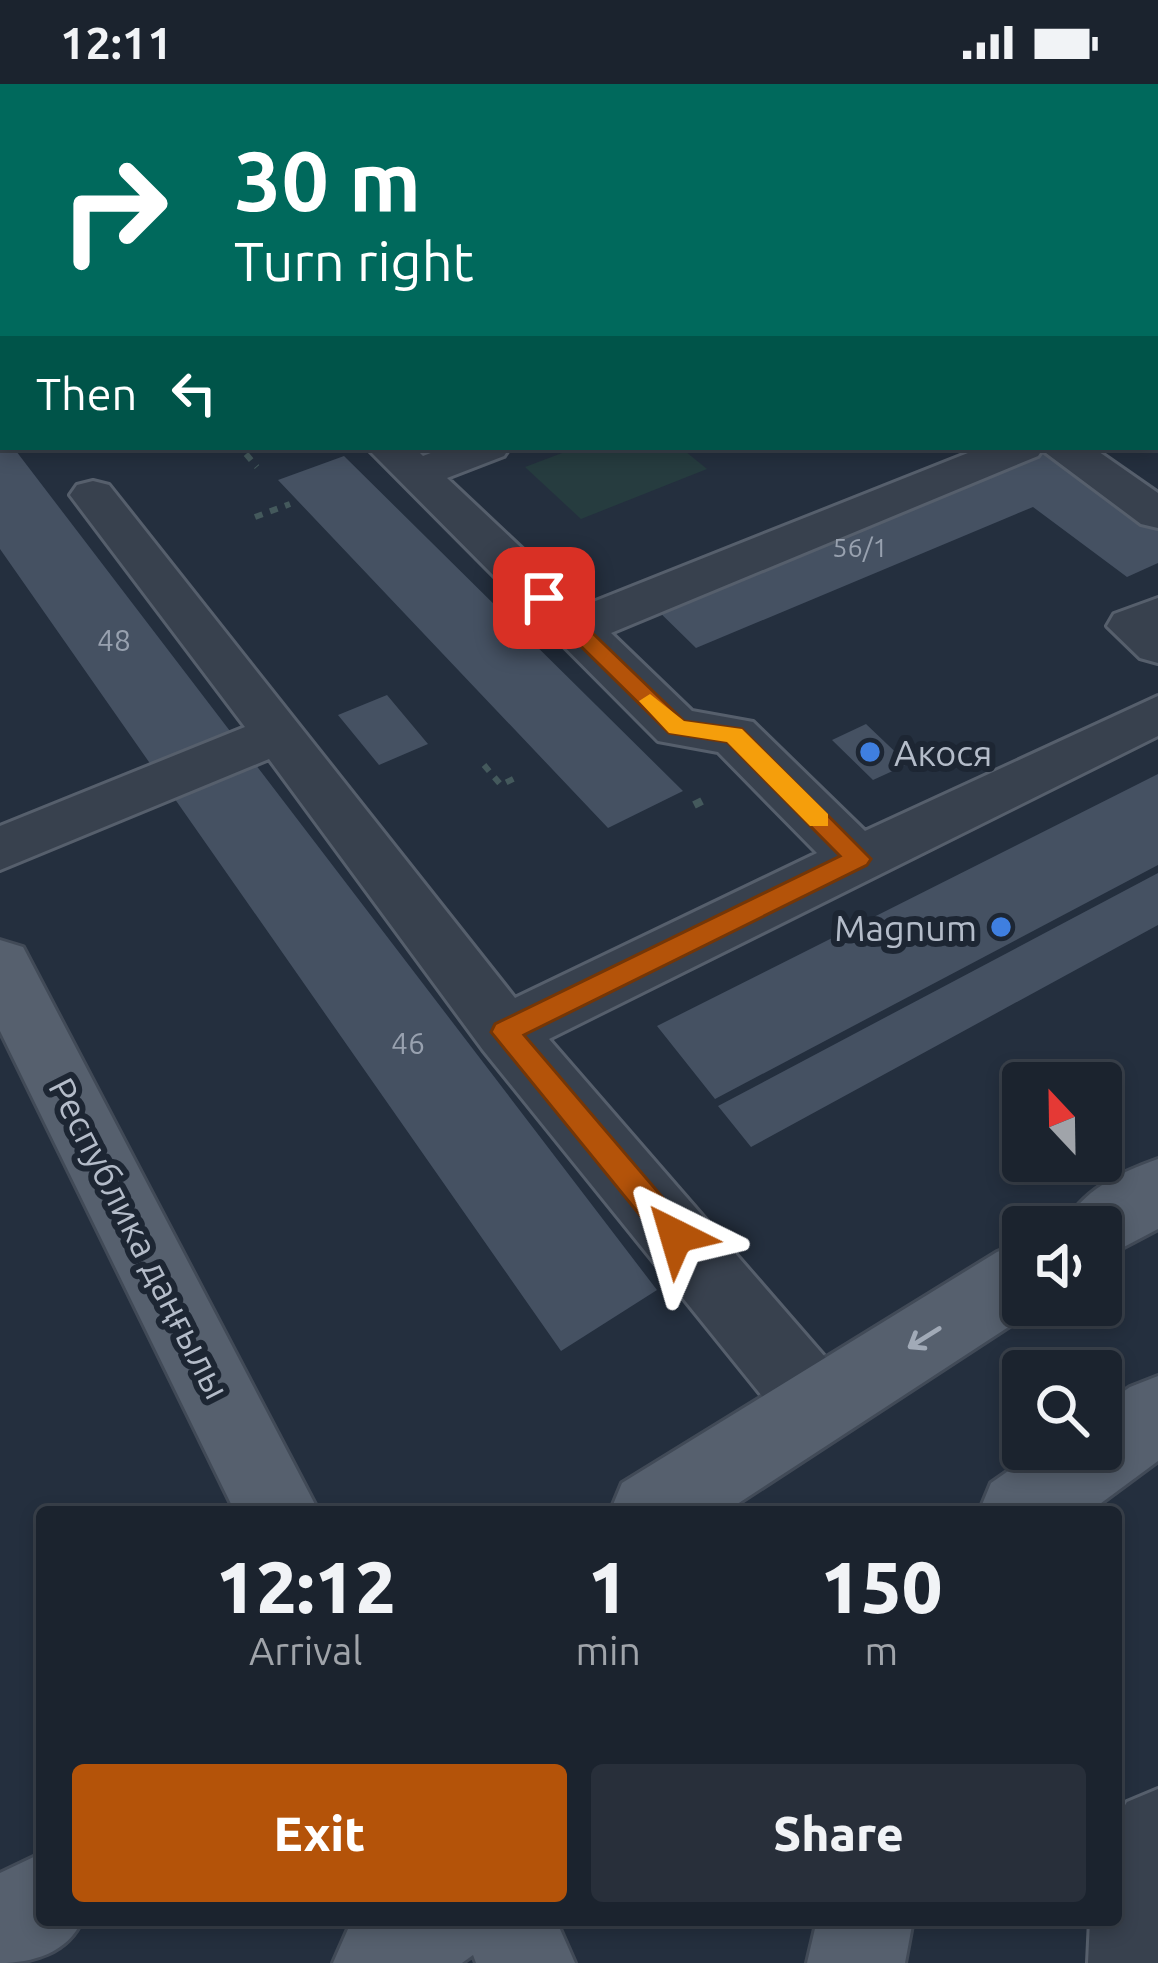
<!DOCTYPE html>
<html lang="en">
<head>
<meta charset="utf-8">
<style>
  :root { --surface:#1b232e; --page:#282f3a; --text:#f1f3f6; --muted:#a0a4aa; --line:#39404a; --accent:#b45309 }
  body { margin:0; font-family:Ubuntu,sans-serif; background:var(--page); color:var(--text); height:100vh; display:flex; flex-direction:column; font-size:45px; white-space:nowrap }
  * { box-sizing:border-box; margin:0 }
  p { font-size:39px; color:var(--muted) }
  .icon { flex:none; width:66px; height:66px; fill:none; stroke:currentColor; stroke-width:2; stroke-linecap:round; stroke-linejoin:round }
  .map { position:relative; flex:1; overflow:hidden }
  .side { position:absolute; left:36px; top:1422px; width:1086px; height:420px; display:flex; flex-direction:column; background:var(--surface); border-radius:12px; box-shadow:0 6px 18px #0003,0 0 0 3px var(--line) }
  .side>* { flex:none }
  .banner { position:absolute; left:0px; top:0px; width:1158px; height:366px; box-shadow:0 6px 18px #0003,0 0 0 3px var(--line); background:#00695c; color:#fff; overflow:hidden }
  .needle { width:78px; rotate:338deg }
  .controls { position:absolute; left:1002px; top:978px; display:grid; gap:24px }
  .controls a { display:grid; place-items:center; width:120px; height:120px; border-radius:12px; background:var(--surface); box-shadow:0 6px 18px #0003,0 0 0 3px var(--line); font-size:60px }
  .pin { position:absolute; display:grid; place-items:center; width:102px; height:102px; color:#fff; margin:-51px; border-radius:24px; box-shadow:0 6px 18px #0006 }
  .me { position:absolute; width:132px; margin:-66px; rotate:320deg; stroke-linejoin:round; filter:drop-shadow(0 0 9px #0008) }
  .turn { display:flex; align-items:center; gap:42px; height:252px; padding:0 36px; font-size:54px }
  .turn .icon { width:156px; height:156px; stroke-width:2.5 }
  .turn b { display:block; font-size:84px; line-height:102px }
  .then { display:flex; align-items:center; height:114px; padding:0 36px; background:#0003; gap:24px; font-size:45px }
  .eta { display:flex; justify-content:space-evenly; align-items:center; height:204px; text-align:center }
  .eta b { font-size:72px; font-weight:800; line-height:84px }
  .primary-button { display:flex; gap:24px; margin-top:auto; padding:24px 36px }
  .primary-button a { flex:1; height:138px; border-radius:12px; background:var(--accent); color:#fff; font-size:48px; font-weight:800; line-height:138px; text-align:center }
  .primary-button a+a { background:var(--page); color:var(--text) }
  .status { display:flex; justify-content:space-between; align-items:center; height:84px; padding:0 60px; background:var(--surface); direction:ltr }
  .status svg { height:33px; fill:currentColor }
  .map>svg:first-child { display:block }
</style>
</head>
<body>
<div class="status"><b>12:11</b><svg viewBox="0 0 49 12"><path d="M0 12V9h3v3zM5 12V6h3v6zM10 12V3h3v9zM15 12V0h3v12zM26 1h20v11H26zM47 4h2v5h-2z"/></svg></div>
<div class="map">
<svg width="1158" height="1879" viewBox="0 0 1158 1879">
  <rect width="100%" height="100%" fill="#242f3e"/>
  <path fill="#263c3f" d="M 578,363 L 680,363 L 707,385 L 581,435 L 525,383 Z"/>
  <path fill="#455162" d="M 0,363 L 13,363 L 657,1206 L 561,1267 L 0,465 Z
    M 1031,363 L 1040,363 L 1158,447 L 1158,479 L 1127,493 L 1033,423 L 696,564 L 648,517 Z
    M 344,372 L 683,707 L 608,744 L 278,396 Z
    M 387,611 L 428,660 L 379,681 L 338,631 Z
    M 866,640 L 908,680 L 873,696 L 832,656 Z
    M 1158,690 L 1158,781 L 715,1015 L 657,942 Z
    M 1158,789 L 1158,841 L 751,1063 L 718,1022 Z"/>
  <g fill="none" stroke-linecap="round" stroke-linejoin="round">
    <defs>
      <path id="minor" d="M 449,0 L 485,0 L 487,3 L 452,3 Z
        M 626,0 L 663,0 L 665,3 L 629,3 Z
        M 748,0 L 791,0 L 746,3 Z
        M 821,0 L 858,0 L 860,3 L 824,3 Z
        M 894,0 L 936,0 L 892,3 Z
        M 0,276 L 3,277 L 3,305 L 0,304 Z
        M 1158,291 L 1158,318 L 1155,319 L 1155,292 Z
        M 366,363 L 414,363 L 423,372 L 446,363 L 510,363 L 504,372 L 447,394 L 583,522 L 983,363 L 1092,363 L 1158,409 L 1158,444 L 1141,440 L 1042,366 L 1038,372 L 611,549 L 692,627 L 753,638 L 865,747 L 1158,612 L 1158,652 L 549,955 L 845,1296 L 856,1322 L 845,1348 L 818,1358 L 791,1348 L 483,966 L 269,675 L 0,786 L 0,742 L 245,643 L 70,411 L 77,401 L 93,397 L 109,401 L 515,914 L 817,769 L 718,668 L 658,657 Z
        M 1158,514 L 1158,579 L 1140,574 L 1107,542 L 1114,530 Z
        M 1158,1705 L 1158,1879 L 1088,1879 L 1090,1836 L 1116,1836 L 1116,1736 L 1127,1718 Z"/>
      <path id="major" d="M 0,856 L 23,863 L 319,1428 L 235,1428 L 0,947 Z
        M 1158,1075 L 1158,1145 L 1101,1175 L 1101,1143 L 1064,1143 C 1080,1107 1121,1088 1158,1075 Z
        M 1023,1158 L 1023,1221 L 1042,1221 L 725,1428 L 610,1428 L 622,1399 L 997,1168 Z
        M 1158,1292 L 1158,1377 L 1089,1428 L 979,1428 L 991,1399 L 1040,1365 L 1101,1365 L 1101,1323 L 1130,1303 Z
        M 42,1769 L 42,1836 L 82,1836 C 68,1869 32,1879 0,1879 L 0,1789 Z
        M 359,1836 L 556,1836 L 575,1879 L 476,1879 L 473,1871 L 462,1879 L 333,1879 L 348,1845 Z
        M 817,1836 L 913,1836 L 905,1879 L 807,1879 Z"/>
    </defs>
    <use href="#minor" stroke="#565f6c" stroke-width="6"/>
    <use href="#major" stroke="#414a57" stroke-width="6"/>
    <path stroke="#44595c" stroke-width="4.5" stroke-dasharray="6 6" stroke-linecap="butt" d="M 987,3 L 997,0"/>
    <path stroke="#44595c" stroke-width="6" stroke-dasharray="8 8" stroke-linecap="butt" d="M 246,370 L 257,383
      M 255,433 L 290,420
      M 484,681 L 501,701 L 519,692"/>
    <path stroke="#44595c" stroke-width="8" stroke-dasharray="9 9" stroke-linecap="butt" d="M 694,721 L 710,713"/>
    <use href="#minor" fill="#38414e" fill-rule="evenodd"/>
    <use href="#major" fill="#56606e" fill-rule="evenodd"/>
  </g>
  <defs><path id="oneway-shaft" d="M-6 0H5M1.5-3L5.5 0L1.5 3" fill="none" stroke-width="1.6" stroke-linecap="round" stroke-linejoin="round" transform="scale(3)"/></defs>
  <use stroke="#a1aab7" href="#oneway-shaft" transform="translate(924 1254) rotate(148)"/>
  <path fill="#b45309" stroke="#753606" stroke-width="3" d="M 544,507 L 551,509 L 684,637 L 742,645 L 871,775 L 867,781 L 524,951 L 687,1142 L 691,1152 L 687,1162 L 676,1166 L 665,1162 L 491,948 L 495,940 L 840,772 L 727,658 L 669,649 L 536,518 L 536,509 Z"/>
  <path fill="#f59e0b" d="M 650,610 L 684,637 L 742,645 L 828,730 L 828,742 L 810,742 L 727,658 L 669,649 L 639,617 Z"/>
  <g fill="#3f7fe0" stroke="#1d2633" stroke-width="4.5">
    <circle cx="870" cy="668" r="12"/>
    <circle cx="1001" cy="843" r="12"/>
  </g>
  <g text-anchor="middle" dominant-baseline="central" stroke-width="12" stroke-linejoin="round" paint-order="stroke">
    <g font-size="27" fill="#98a1af">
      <text x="860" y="463">56/1</text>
    </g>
    <g font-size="30" fill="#98a1af">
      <text x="114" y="556">48</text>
      <text x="408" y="959">46</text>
    </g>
    <g font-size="36" fill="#b4bcc9" stroke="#1d2633" text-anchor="start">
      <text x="894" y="668">Акося</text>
      <text x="977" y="843" text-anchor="end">Magnum</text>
    </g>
    <g font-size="36" fill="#b4bcc9" stroke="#1d2633">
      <text transform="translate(140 1154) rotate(63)">Республика даңғылы</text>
    </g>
  </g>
</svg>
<div class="controls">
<a><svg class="needle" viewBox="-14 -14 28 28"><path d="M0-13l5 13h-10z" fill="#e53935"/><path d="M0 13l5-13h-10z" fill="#a0a4aa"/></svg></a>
<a><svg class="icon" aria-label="sound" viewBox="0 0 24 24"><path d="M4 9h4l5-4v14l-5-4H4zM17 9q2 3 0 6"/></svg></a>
<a><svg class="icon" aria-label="search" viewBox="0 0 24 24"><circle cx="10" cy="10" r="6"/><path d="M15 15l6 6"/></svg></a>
</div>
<div class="pin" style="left:544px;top:514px;background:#d93025"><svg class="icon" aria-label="arrive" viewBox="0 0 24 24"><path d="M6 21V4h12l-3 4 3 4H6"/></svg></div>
<svg class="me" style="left:676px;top:1152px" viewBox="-20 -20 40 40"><path d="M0-17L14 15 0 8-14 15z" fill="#b45309" stroke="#fff" stroke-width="4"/></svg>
<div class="banner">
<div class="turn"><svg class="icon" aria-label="right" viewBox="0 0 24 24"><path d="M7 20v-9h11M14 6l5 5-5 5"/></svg><div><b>30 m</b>Turn right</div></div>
<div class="then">Then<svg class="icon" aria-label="left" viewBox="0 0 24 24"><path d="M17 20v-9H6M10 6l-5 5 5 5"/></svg></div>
</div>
<section class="side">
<div class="eta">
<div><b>12:12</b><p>Arrival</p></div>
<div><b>1</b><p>min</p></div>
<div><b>150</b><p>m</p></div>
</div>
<div class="primary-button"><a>Exit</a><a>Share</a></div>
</section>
</div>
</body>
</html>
